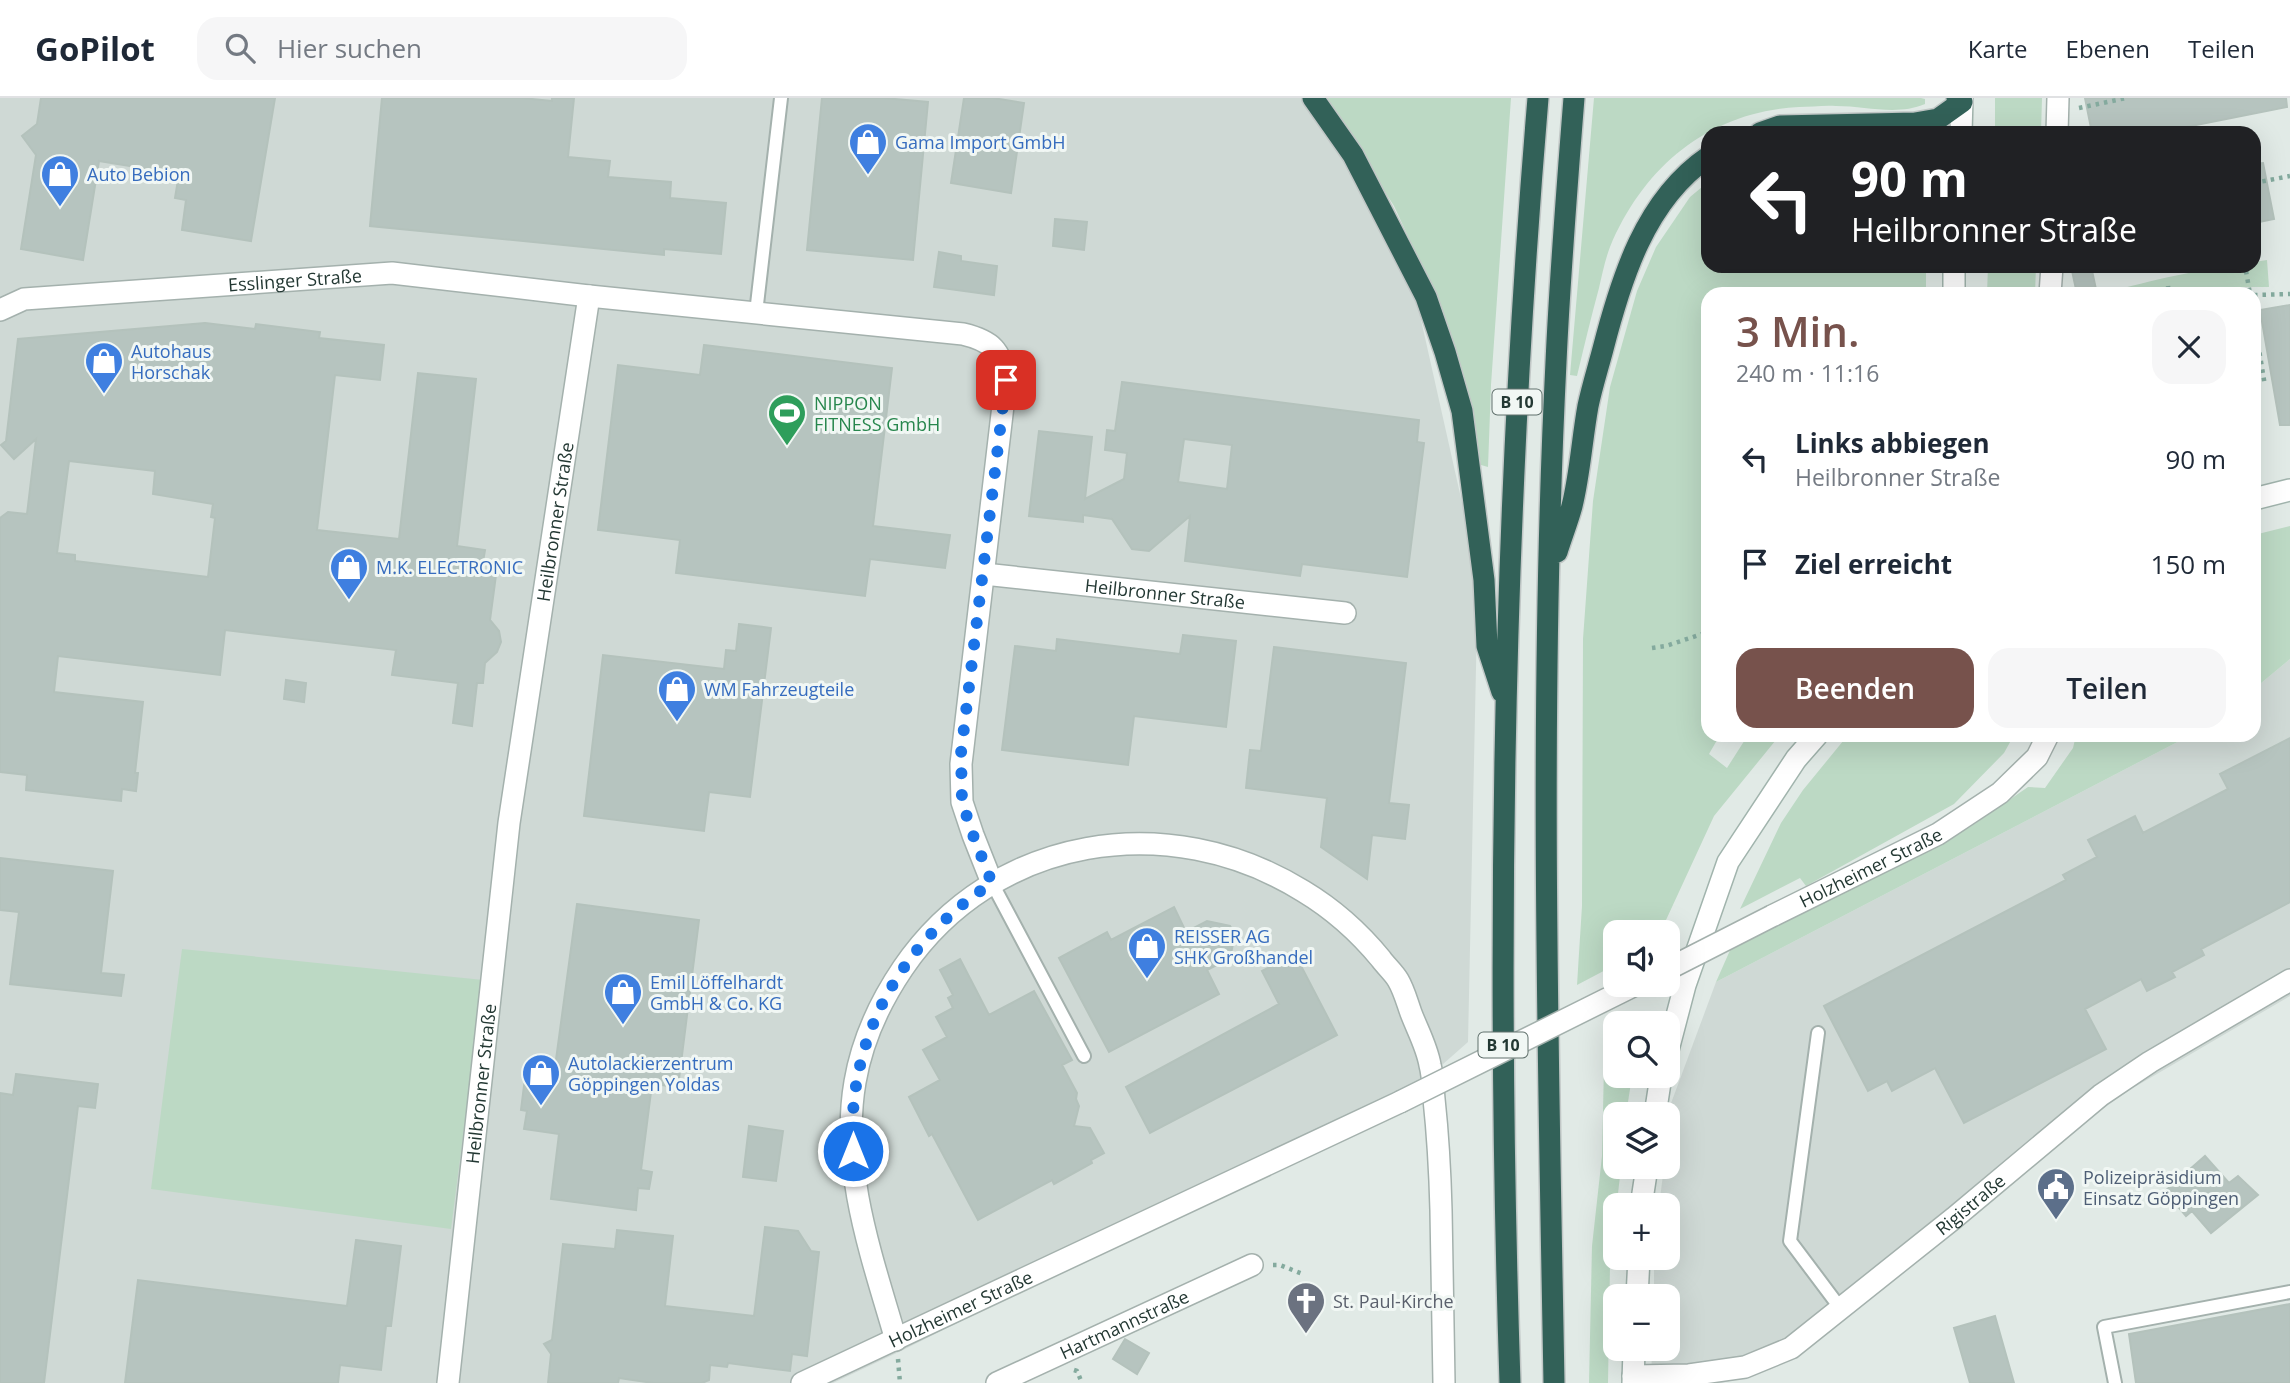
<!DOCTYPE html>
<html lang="de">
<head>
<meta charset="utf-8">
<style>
  :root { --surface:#fff; --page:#f6f6f7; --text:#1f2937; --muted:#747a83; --line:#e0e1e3; --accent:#77524c }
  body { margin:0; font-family:"Open Sans",sans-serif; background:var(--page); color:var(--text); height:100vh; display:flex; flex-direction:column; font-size:26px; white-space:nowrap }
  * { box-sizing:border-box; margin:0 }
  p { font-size:23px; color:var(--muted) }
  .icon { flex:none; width:38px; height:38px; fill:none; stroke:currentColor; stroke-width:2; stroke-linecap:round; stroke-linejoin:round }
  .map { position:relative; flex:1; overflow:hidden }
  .panel { position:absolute; left:1701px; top:189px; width:560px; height:455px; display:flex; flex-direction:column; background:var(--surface); border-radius:21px; box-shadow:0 7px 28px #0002 }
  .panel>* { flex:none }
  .top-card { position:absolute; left:1701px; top:28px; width:560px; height:147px; border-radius:21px; box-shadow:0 7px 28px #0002; background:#202124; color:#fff; overflow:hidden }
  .buttons { position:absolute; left:1603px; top:822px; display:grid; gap:14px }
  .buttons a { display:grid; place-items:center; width:77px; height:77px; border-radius:14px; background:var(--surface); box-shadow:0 7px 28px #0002; font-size:35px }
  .pin { position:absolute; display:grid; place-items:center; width:60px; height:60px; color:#fff; margin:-30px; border-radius:14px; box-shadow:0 4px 10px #0006 }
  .me { position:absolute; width:77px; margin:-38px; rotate:0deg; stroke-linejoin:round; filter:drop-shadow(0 0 5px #0008) }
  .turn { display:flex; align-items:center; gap:24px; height:147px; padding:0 35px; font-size:32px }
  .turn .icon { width:91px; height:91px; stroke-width:2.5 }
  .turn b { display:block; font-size:49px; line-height:60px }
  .round { display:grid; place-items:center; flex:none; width:74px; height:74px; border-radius:21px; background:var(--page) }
  .summary { display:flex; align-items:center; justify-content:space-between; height:119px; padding:0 35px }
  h1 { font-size:42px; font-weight:600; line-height:52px; color:var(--accent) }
  .cta { display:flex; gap:14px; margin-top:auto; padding:14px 35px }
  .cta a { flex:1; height:80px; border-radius:21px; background:var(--accent); color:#fff; font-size:28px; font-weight:600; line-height:80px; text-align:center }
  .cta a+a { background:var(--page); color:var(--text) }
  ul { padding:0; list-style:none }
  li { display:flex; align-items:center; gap:21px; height:105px; padding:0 35px }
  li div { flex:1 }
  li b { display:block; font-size:26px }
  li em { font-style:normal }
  header { display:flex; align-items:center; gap:42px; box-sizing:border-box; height:98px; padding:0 35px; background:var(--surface); border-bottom:2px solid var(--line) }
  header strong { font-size:33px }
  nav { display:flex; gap:38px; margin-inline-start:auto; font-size:24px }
  .search { width:490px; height:63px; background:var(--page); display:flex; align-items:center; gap:18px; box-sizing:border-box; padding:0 24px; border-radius:21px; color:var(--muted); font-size:26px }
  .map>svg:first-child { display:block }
</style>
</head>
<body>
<header>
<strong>GoPilot</strong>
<div class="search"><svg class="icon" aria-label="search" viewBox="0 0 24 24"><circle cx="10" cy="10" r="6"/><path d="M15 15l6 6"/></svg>Hier suchen</div>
<nav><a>Karte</a><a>Ebenen</a><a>Teilen</a></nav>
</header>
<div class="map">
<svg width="2290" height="1285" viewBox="0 0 2290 1285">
  <rect width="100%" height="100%" fill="#e1eae6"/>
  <path fill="#cfd9d5" d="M 0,0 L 1303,0 L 1338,50 L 1415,195 L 1478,476 L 1468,944 L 1400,1004 L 903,1252 L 833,1285 L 0,1285 Z
    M 2290,561 L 2290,898 L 2133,990 L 2079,1027 L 1785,1264 L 1748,1279 L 1721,1285 L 1651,1285 L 1652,1251 L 1668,1251 L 1668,1199 L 1654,1199 L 1654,1160 L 1668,1160 L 1668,1108 L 1659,1108 L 1664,1069 L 1668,1069 L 1670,1008 L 1716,884 L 2191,637 L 2254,637 L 2254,591 Z"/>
  <path fill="#bcd9c4" d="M 1325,0 L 1511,0 L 1491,287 L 1488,369 L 1481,367 L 1470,301 L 1457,256 L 1432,190 L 1394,108 Z
    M 1594,0 L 1921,0 L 1925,1 L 1925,6 C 1897,18 1866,8 1836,8 C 1824,7 1811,9 1799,9 C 1709,14 1644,68 1610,149 C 1605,162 1602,177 1599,190 C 1591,219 1584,249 1577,278 L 1570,277 Z
    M 1995,0 L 2042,0 L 2041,35 L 1995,35 Z
    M 1708,84 L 1708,168 L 1926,168 L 1926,196 L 1708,196 L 1708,637 L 1720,637 L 1709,656 L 1727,670 L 1748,637 L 1780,637 L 1714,718 L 1660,835 L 1615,835 L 1615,867 L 1577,887 L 1582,808 L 1583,541 L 1593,403 L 1610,289 L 1637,193 L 1656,149 L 1690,99 Z
    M 2267,162 L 2269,189 L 2243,189 L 2200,196 L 2115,196 L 2115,192 C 2161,181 2206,168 2254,168 L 2254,164 Z
    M 1988,168 L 2036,168 L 2035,196 L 1987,196 Z
    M 2290,428 L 2290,561 L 2254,591 L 2254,437 Z
    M 1848,637 L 2014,637 L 2004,655 L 1954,706 L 1806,788 L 1800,780 L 1740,811 L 1781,725 L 1803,692 Z
    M 2076,637 L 2191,637 L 1716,884 L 1735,841 L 1970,729 L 2028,689 L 2045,690 L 2073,650 Z
    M 182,851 L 483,882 L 451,1131 L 151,1091 Z
    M 1615,961 L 1615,978 L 1632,978 L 1626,1017 L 1615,1017 L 1615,1069 L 1621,1069 L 1610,1167 L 1608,1285 L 1589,1285 L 1592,1148 L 1602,1058 L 1604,967 Z"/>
  <path fill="#b6c4bf" stroke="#b4c2bc" stroke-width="2" fill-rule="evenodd" d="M 41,0 L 275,0 L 251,143 L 182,132 L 186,102 L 175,100 L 179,76 L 99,63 L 83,162 L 21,151 L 36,57 L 22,38 L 37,26 Z
    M 382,0 L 522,0 L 552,3 L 552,0 L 574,0 L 568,59 L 610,63 L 608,79 L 671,84 L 670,100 L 726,105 L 721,156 L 664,151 L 664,157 L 370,128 Z
    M 822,0 L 884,0 L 928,4 L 913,162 L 807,152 Z
    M 964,0 L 993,0 L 1024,5 L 1011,95 L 951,85 Z
    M 2085,0 L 2286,0 L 2287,9 L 2156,35 L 2092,35 Z
    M 2263,65 L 2274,121 L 2254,125 L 2254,66 Z
    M 1055,121 L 1087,124 L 1084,152 L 1053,148 Z
    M 939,154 L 961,158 L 961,163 L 997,168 L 994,197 L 934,189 Z
    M 2071,168 L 2091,168 L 2097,196 L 2077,196 Z
    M 2290,207 L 2290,327 L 2280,327 L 2260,212 Z
    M 205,225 L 255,231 L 256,226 L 320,234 L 319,240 L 384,247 L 380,282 L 335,277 L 317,432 L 399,441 L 418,275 L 476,281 L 457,448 L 485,452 L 481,475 L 496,477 L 490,522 L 499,533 L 501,544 L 497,554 L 485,565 L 483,585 L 477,585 L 472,628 L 453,625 L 458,585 L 392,577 L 396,552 L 225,532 L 220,577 L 58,558 L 54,594 L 143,604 L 135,675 L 138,675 L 136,693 L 122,691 L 121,703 L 26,692 L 27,677 L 0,674 L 0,420 L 8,414 L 27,416 L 36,341 L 14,361 L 1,347 L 6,343 L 18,241 ZM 69,363 L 155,373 L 153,396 L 213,406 L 211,419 L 215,420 L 208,479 L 75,463 L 75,457 L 57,455 Z
    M 704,247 L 892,270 L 873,428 L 950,437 L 945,470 L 870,461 L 865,498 L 676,475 L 680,442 L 598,432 L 618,267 L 700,277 Z
    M 1122,284 L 1419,322 L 1417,344 L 1424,345 L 1407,479 L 1302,466 L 1300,478 L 1185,463 L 1190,418 L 1149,453 L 1132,451 L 1112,421 L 1083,417 L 1083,424 L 1029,418 L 1039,333 L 1092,339 L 1085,401 L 1124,381 L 1127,355 L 1105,352 L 1107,332 L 1115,333 ZM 1184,341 L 1232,347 L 1227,391 L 1178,384 Z
    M 739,526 L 771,530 L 750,699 L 709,694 L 704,733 L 584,718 L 603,557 L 724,571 L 726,552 L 736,553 Z
    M 1183,537 L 1236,543 L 1226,629 L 1134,618 L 1128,667 L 1002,652 L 1015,548 L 1056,553 L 1057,541 L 1180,556 Z
    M 1274,549 L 1406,565 L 1389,705 L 1409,707 L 1405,741 L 1372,737 L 1367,781 L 1321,749 L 1327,700 L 1246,690 L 1250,652 L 1261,653 Z
    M 286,582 L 306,585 L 304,604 L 284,601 Z
    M 2290,640 L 2290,804 L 2201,851 L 2204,857 L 2172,874 L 2175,879 L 2147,893 L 2141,881 L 2085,911 L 2106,951 L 1964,1025 L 1935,970 L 1892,993 L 1887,983 L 1868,993 L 1824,908 L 2066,782 L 2063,777 L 2097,759 L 2088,742 L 2135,718 L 2143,735 L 2228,691 L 2220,676 Z
    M 0,760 L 113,773 L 101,875 L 124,877 L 121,898 L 10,886 L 19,814 L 0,812 Z
    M 577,806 L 699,822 L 678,989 L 652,986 L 641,1072 L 652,1074 L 649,1091 L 638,1090 L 636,1112 L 551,1101 L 559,1036 L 524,1031 L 527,1013 L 521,1012 L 525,980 L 553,984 Z
    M 1174,809 L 1186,834 L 1207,823 L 1230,828 L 1235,837 L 1230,860 L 1207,872 L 1219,896 L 1109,954 L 1059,860 L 1107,834 L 1111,842 Z
    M 1291,858 L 1297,868 L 1300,866 L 1337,937 L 1150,1035 L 1126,989 L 1279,906 L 1262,873 Z
    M 960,861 L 989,917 L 1034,893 L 1072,962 L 1062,967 L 1077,995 L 1076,1001 L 1079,1008 L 1074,1028 L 1090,1030 L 1104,1055 L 1091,1062 L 1092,1065 L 1054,1086 L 1052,1082 L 978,1122 L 932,1036 L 929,1038 L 909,999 L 940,982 L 923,952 L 947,939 L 936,919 L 953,910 L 948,900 L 953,897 L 940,872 Z
    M 16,976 L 98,986 L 95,1010 L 78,1008 L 44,1285 L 0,1285 L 0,995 L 13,997 Z
    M 749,1028 L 783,1033 L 776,1083 L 743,1079 Z
    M 2205,1058 L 2229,1085 L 2238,1078 L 2258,1097 L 2211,1135 L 2192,1113 L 2186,1118 L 2165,1093 Z
    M 765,1129 L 798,1133 L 811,1153 L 819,1154 L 807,1258 L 792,1256 L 790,1273 L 728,1265 L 727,1269 L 710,1267 L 709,1282 L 702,1285 L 653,1285 L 619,1280 L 618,1285 L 548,1285 L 551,1256 L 544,1246 L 552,1242 L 563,1146 L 615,1151 L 617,1132 L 673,1138 L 665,1208 L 754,1218 Z
    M 356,1142 L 401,1148 L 391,1228 L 386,1228 L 381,1272 L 340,1267 L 338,1285 L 125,1285 L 138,1182 L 347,1208 Z
    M 2290,1206 L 2290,1285 L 2136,1285 L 2129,1236 Z
    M 1995,1218 L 2014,1285 L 1970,1285 L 1954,1230 Z
    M 1125,1241 L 1149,1255 L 1137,1276 L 1113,1261 Z"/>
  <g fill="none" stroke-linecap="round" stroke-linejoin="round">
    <defs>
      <path id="lane" d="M 756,215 L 781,0
        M 992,785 L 1084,958
        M 1818,935 L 1790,1143 L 1841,1211
        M 2115,1285 L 2104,1229 L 2290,1194"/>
      <g id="street">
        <path d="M 2057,35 L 2058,0"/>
        <path d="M 2050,196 L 2052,168"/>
        <path id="s1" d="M 0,212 L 24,201 L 392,175 L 589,198 L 963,236 C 992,243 1001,252 1006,282 L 961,666 L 962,704 L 973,737 L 992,785"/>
        <path id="s2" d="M 984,476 L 1345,515"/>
        <path id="s3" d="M 1772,818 L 1938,736 L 2000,695 L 2037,659 L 2048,637"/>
        <path d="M 896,1242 C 872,1159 840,1071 855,984 C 862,943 880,904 903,870 C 994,737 1169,710 1303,793 C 1333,811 1358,833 1381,861 C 1386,868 1394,875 1398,882 C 1404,892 1407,904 1411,915 C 1417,931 1427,949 1430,967 C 1433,978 1433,990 1434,1001 C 1438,1038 1440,1074 1441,1112 C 1442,1169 1443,1227 1444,1285"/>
        <path id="s4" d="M 1633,1278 L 1689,1277 L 1745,1269 L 1791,1250 L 1954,1120 L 2101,997 L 2150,964 L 2290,882"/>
        <path id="s5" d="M 448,1285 L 509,725 L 589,198"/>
        <path id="s6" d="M 802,1285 L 1400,1004"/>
        <path id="s7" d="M 997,1285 L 1252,1167"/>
      </g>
      <path id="secondary" d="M 1961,35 L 1962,0
        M 1954,196 L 1954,168
        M 2254,401 L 2290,392
        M 1668,952 L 1685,887 L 1728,764 L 1796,661 L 1817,637
        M 1655,1017 L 1661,978
        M 1641,1108 L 1647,1069
        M 1637,1199 L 1639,1160
        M 1633,1285 L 1634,1251"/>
      <path id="highway" d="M 1313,0 L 1353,57 L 1426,199 L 1445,254 L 1462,313 L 1484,482 L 1487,548 L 1502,594
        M 1760,35 L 1780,28 L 1915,25 L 1938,21 L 1962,4 L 1957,0
        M 1557,454 C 1562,438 1568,423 1572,408 C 1580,376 1582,341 1588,308 C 1592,289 1598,270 1603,251 C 1621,181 1645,102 1708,59
        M 1510,1285 C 1496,857 1502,427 1538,0
        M 1554,1285 C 1548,945 1539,604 1556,264 C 1560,176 1567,88 1574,0"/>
    </defs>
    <use href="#lane" stroke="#a4b1ad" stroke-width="16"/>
    <use href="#street" stroke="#a4b1ad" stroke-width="24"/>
    <use href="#secondary" stroke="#a1b4ad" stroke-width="24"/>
    <use href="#highway" stroke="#c1c7c6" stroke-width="24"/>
    <path stroke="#84aa9e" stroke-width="4.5" stroke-dasharray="3.5 5" stroke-linecap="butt" d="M 2079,10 L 2126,0
      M 2254,85 L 2290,78
      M 2246,173 L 2250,196
      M 2168,188 L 2169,196
      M 2254,197 L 2290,196
      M 2254,221 L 2265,288
      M 1652,550 L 1666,548 L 1708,534
      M 1273,1167 L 1280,1167 L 1305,1177
      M 898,1261 L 900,1285
      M 1074,1272 L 1077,1273 L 1082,1285"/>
    <use href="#lane" stroke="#fff" stroke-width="12"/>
    <use href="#street" stroke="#fff" stroke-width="21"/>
    <use href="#secondary" stroke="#fff" stroke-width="21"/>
    <use href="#highway" stroke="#326158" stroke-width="21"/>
    <defs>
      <path id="street-bridge" d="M 1668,871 L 1772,818
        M 1400,1004 L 1635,887"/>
    </defs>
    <use href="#street-bridge" stroke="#a4b1ad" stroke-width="24" stroke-linecap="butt"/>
    <use href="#street-bridge" stroke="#fff" stroke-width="21"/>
  </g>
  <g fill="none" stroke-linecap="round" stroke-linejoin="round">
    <path stroke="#1a73e8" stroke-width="12" stroke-dasharray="0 21.6" d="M 853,1053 C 846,942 900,845 992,785 L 973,737 L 962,704 L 961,655 L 1006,282"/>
  </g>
  <defs>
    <symbol id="shop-pin" viewBox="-11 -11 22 30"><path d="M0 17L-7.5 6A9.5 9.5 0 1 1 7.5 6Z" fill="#3f7fe0" stroke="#f1f7f4"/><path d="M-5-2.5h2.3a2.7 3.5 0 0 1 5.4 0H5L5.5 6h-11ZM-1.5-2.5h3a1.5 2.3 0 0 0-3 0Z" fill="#fff"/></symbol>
    <symbol id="stadium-pin" viewBox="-11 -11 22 30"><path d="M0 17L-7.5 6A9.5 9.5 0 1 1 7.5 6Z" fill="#2e9e5b" stroke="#f1f7f4"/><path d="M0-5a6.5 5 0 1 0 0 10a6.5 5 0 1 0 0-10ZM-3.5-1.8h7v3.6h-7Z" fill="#fff"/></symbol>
    <symbol id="civic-pin" viewBox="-11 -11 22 30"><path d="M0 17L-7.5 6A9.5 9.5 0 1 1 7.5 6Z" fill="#5c6f8a" stroke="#f1f7f4"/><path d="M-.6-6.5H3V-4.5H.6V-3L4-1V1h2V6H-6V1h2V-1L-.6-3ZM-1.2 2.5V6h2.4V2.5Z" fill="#fff"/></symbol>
    <symbol id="church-pin" viewBox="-11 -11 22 30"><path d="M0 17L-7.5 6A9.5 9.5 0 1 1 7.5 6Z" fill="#6b7280" stroke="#f1f7f4"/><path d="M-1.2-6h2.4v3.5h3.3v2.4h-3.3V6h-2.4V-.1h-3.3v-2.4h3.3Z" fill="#fff"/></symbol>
  </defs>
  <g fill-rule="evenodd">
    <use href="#shop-pin" x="846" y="22" width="44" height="60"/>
    <use href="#shop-pin" x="38" y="54" width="44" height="60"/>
    <use href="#shop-pin" x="82" y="241" width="44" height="60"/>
    <use href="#stadium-pin" x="765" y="293" width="44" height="60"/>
    <use href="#shop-pin" x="327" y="447" width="44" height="60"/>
    <use href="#shop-pin" x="655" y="569" width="44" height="60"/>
    <use href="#shop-pin" x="1125" y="826" width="44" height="60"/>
    <use href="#shop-pin" x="601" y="872" width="44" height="60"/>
    <use href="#shop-pin" x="519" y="953" width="44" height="60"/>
    <use href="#civic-pin" x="2034" y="1067" width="44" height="60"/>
    <use href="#church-pin" x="1284" y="1181" width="44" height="60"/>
  </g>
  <g text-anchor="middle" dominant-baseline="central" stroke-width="6" stroke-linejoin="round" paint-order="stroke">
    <g fill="#f1f7f4" stroke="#61716d" stroke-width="2">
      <rect x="1492.5" y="291.5" width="49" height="25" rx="5"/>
      <rect x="1478.5" y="934.5" width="49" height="25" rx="5"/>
    </g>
    <g font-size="16" font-weight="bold" fill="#233833">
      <text x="1517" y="304">B 10</text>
      <text x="1503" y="947">B 10</text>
    </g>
    <g font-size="18" fill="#366cbe" stroke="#f1f7f4" text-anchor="start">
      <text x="895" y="44">Gama Import GmbH</text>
      <text x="87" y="76">Auto Bebion</text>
      <text x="131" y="253">Autohaus<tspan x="131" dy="21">Horschak</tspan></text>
      <text x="376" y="469">M.K. ELECTRONIC</text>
      <text x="704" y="591">WM Fahrzeugteile</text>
      <text x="1174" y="838">REISSER AG<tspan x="1174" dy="21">SHK Großhandel</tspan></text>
      <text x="650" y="884">Emil Löffelhardt<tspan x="650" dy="21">GmbH &amp; Co. KG</tspan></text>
      <text x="568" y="965">Autolackierzentrum<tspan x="568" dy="21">Göppingen Yoldas</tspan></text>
    </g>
    <g font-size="18" fill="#233833" stroke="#f1f7f4">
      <text stroke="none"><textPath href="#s1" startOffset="298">Esslinger Straße</textPath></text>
      <text stroke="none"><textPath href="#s5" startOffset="868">Heilbronner Straße</textPath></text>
      <text stroke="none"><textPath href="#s2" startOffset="182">Heilbronner Straße</textPath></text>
      <text stroke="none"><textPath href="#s3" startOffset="110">Holzheimer Straße</textPath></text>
      <text stroke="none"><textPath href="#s5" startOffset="301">Heilbronner Straße</textPath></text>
      <text stroke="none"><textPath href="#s4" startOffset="392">Rigistraße</textPath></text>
      <text stroke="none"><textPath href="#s6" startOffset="175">Holzheimer Straße</textPath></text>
      <text stroke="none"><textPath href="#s7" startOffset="140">Hartmannstraße</textPath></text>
    </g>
    <g font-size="18" fill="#27864d" stroke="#f1f7f4" text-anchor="start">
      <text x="814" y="305">NIPPON<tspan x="814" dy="21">FITNESS GmbH</tspan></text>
    </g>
    <g font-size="18" fill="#4e5e75" stroke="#f1f7f4" text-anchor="start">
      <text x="2083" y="1079">Polizeipräsidium<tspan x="2083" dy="21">Einsatz Göppingen</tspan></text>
    </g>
    <g font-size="18" fill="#5b616d" stroke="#f1f7f4" text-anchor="start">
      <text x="1333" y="1203">St. Paul-Kirche</text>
    </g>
  </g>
</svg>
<div class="buttons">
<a><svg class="icon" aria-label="sound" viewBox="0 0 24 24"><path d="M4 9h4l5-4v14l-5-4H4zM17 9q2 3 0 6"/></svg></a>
<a><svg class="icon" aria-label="search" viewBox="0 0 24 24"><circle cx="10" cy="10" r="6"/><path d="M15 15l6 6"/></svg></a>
<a><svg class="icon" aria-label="layers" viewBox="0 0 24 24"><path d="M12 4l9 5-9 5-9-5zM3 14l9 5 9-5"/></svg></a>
<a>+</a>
<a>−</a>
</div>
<div class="pin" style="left:1006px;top:282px;background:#d93025"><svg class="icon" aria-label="arrive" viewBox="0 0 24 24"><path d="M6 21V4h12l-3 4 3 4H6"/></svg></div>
<svg class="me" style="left:853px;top:1053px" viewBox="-20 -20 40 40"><circle r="17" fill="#1a73e8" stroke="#fff" stroke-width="3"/><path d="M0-11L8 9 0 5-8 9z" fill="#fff"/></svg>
<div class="top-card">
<div class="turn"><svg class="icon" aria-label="left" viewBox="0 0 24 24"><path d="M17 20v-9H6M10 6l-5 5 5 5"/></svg><div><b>90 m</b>Heilbronner Straße</div></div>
</div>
<section class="panel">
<div class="summary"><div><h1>3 Min.</h1><p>240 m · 11:16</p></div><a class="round"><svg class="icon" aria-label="close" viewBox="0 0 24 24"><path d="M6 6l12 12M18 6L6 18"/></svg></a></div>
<ul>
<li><svg class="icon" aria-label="left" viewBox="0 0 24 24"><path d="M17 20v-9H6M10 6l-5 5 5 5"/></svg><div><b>Links abbiegen</b><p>Heilbronner Straße</p></div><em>90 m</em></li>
<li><svg class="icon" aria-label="arrive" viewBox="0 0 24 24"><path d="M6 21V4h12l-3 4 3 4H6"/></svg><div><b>Ziel erreicht</b></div><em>150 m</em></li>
</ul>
<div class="cta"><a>Beenden</a><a>Teilen</a></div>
</section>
</div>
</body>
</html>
